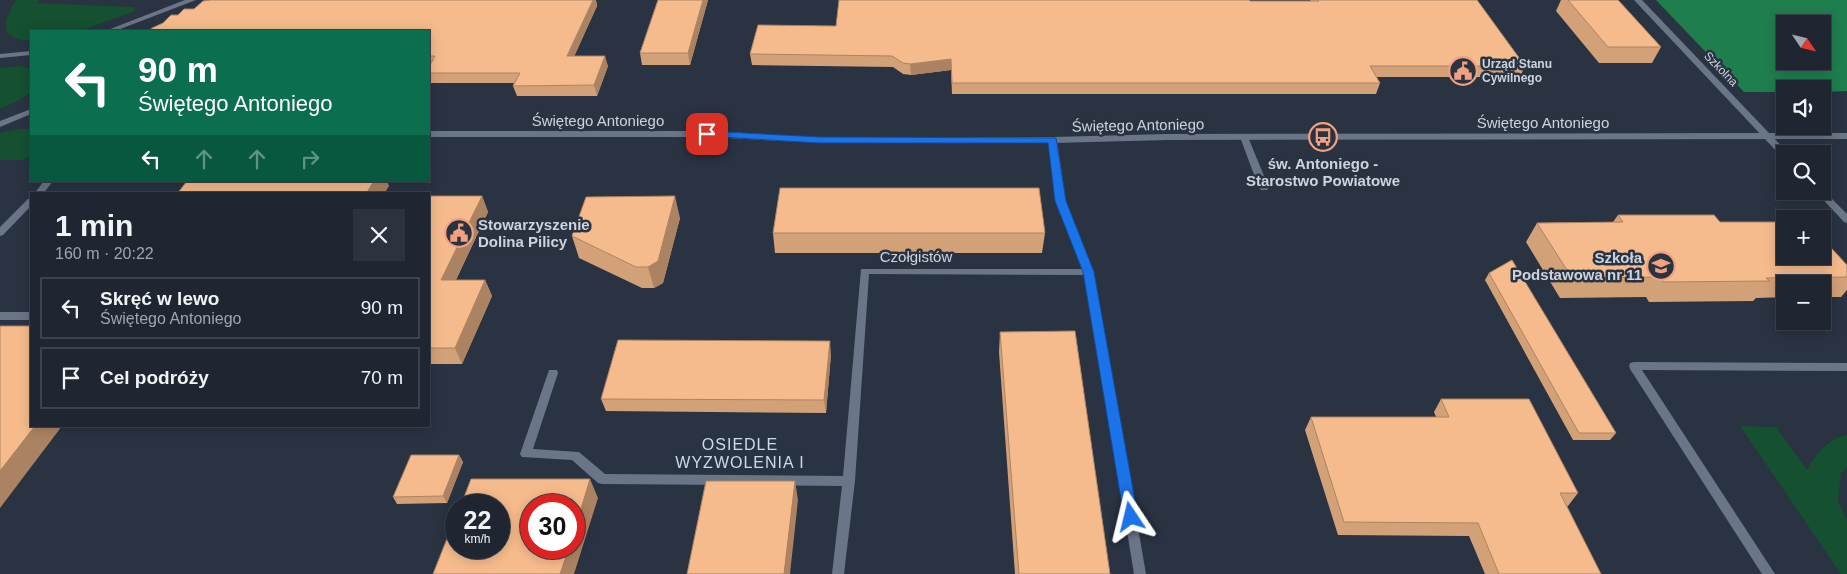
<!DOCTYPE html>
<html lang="pl">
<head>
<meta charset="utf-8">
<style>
  :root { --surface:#1f2632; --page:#2c323e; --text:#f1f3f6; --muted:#a1a5ac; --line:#3c434d }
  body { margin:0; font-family:Helvetica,sans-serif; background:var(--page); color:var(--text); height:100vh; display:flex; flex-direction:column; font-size:19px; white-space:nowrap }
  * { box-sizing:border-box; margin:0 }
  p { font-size:16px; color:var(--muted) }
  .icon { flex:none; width:28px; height:28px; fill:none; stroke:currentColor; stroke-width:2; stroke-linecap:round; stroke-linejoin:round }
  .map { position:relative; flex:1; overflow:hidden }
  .details { position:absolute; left:30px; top:192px; width:400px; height:235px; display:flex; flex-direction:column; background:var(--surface); border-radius:0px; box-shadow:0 2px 12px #0003,0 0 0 1px var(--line) }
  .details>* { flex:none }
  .banner { position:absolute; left:30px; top:30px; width:400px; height:152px; border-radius:0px; box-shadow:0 2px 12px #0003,0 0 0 1px var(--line); background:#0b6e4f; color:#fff; overflow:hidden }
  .needle { width:32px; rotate:125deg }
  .fabs { position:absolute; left:1776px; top:15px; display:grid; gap:10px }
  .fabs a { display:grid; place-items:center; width:55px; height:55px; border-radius:0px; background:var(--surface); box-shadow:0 2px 12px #0003,0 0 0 1px var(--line); font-size:25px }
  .speed { position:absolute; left:445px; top:494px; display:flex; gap:10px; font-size:25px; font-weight:700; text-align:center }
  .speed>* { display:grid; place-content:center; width:65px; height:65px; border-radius:50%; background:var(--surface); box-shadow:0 2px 12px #0003,0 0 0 1px var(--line); line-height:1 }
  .speed small { font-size:12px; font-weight:400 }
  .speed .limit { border:8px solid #d22; background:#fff; color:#111 }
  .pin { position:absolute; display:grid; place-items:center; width:42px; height:42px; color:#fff; margin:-21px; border-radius:10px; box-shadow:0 2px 8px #0006 }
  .me { position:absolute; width:55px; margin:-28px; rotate:350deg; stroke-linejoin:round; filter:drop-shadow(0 0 4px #0008) }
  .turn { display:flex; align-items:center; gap:18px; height:105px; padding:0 25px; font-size:22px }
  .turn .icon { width:65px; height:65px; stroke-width:2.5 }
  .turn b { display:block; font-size:35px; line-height:42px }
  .lanes { display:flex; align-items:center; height:48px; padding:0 25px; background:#0003; justify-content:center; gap:25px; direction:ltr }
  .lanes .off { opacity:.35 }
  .round { display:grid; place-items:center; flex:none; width:52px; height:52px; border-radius:0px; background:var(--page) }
  .overview { display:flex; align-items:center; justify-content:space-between; height:85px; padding:0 25px }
  h1 { font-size:30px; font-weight:800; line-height:38px }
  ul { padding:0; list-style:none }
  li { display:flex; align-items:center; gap:15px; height:62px; margin:0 10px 8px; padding:0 15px; border:2px solid var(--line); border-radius:0px }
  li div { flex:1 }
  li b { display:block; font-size:19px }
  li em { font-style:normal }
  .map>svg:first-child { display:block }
</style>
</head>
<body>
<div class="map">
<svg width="1847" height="574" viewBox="0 0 1847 574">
  <rect width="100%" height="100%" fill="#293342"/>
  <path fill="#155031" d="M 16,0 L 40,0 L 36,3 L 134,7 L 135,11 L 80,31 L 31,31 L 31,41 C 0,38 0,27 16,0 Z
    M 21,66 L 31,69 L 31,92 L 21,99 L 0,109 L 0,68 Z
    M 20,129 L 31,129 L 31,156 L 23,160 L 0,160 L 0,133 Z
    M 1740,426 L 1776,427 L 1807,470 C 1815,455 1829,437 1847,435 L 1847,467 L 1841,473 L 1838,501 L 1847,520 L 1847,574 L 1841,574 Z"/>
  <path fill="#1f7e4e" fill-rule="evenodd" d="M 1656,0 L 1847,0 L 1847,91 L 1823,92 L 1822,89 L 1785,89 L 1785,92 L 1744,92 ZM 1785,24 L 1822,24 L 1822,61 L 1785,61 Z"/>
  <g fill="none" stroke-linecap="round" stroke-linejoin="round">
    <path fill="#6a7587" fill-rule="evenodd" d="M 1244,134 L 1248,137 L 1269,188 L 1267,190 L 1261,190 L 1259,188 L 1240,137 Z
      M 44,181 L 53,181 L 43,194 L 34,194 Z
      M 31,198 L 31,206 L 3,235 L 0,236 L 0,227 L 28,199 Z
      M 0,312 L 31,312 L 31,320 L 0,320 Z
      M 1634,362 L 1847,363 L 1847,371 L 1642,370 L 1775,574 L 1762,574 L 1630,369 L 1629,366 L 1630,363 Z"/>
    <path fill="#6a7587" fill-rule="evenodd" d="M 185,0 L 196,0 L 115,31 L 105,31 Z
      M 1634,0 L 1642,0 L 1788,153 L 1785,154 L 1785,158 L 1782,157 Z
      M 1053,137 L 1057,140 L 1066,201 L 1094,272 L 1146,574 L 1134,574 L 1085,275 L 869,274 L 855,481 L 844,574 L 832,574 L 842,486 L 602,484 L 598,483 L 572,460 L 522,457 L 520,454 L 548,373 L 549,370 L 557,370 L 558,373 L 533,449 L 579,452 L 605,474 L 843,476 L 861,269 L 1083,269 L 1056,201 L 1049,140 Z
      M 1822,189 L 1847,214 L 1847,223 L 1844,222 L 1815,191 L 1822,191 Z"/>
    <path fill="#6a7587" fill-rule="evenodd" d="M 31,51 L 31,55 L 0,58 L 0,54 Z
      M 31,109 L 31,114 L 0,127 L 0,121 Z
      M 429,131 L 707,131 L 819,137 L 1053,137 L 1167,134 L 1847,133 L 1847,139 L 1167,140 L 1053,143 L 819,143 L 707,137 L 429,137 Z"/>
  </g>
  <path fill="#d3a178" d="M 211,0 L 596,0 L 597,6 L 574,56 L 608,66 L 597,96 L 517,96 L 513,86 L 514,83 L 429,83 L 429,31 L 163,23 L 178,15 L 194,9 Z
    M 658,0 L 708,0 L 690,65 L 642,65 L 640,53 Z
    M 1310,0 L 1477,0 L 1525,66 L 1520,77 L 1376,77 L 1380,83 L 1376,94 L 952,94 L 951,70 L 911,75 L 903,74 L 893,67 L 752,65 L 750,54 L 836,26 L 1250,1 L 1311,1 Z
    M 1561,0 L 1618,0 L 1661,47 L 1652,63 L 1599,63 L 1556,11 Z
    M 429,196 L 482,196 L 488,212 L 456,280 L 485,280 L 492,296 L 462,364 L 429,364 Z
    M 1618,215 L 1720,222 L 1847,265 L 1847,290 L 1841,297 L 1822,297 L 1822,284 L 1785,284 L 1785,297 L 1756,298 L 1753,301 L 1649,302 L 1646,297 L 1560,298 L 1526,242 L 1537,223 L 1613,222 Z
    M 680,218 L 663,283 L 654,288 L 642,288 L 579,258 L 572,236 Z
    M 773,233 L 1045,233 L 1042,253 L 775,253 Z
    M 1489,273 L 1616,433 L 1610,440 L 1573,440 L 1485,280 Z
    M 1000,332 L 1110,574 L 1015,574 L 999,352 Z
    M 831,354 L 826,413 L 606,411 L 601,399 Z
    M 1441,399 L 1578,493 L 1568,506 L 1567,506 L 1601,574 L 1485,574 L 1469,536 L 1338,535 L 1305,430 L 1311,417 L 1436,417 L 1434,412 Z
    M 459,455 L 463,462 L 447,503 L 397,504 L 393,497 Z"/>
  <path fill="#ac8362" d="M 593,0 L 596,0 L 597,6 L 570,66 L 567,56 Z
    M 703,0 L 708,0 L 690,65 L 688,53 Z
    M 605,56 L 608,66 L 597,96 L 594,85 Z
    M 951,59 L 951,70 L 911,75 L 910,64 Z
    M 374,181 L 387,181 L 389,186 L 384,194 L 366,194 Z
    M 482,196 L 488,212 L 448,296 L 441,280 Z
    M 675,196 L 680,218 L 663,283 L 654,288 L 648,267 Z
    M 485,280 L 492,296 L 462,364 L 455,348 Z
    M 830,341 L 831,354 L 826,413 L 824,400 Z
    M 35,426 L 62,426 L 0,508 L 0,471 Z
    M 459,455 L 463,462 L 447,503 L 443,496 Z
    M 590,479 L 598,498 L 574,574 L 560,574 L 569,548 L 574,548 L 574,532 Z
    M 795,481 L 798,500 L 790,574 L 784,574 Z"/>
  <path fill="#f5bb8c" stroke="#ac8362" d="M 210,0 L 593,0 L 567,56 L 605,56 L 594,85 L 513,86 L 520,73 L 429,73 L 429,67 L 435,56 L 429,56 L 429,31 L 148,31 L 152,28 L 163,23 L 171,15 L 178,15 L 184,9 L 194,9 L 203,1 Z
    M 658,0 L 703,0 L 688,53 L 640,53 Z
    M 839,0 L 1249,0 L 1250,1 L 1319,1 L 1318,0 L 1477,0 L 1525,66 L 1370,66 L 1380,83 L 952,83 L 951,59 L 910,64 L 903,63 L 892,56 L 750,54 L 758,25 L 836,26 Z
    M 1568,0 L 1618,0 L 1661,47 L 1608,47 Z
    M 187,181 L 374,181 L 366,194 L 177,194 Z
    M 780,188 L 1039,188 L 1045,233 L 773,233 Z
    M 429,196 L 482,196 L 441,280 L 485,280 L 455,348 L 429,348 Z
    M 675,196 L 658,261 L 648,267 L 636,267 L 572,236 L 586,197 Z
    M 1618,215 L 1714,215 L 1720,222 L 1785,222 L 1785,256 L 1822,256 L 1822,238 L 1847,265 L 1847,277 L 1766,278 L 1770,281 L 1663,282 L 1660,277 L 1572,278 L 1537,223 L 1623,222 Z
    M 1512,260 L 1616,433 L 1579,433 L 1489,273 Z
    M 0,326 L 31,326 L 31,426 L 35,426 L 0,471 Z
    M 1075,331 L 1110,574 L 1019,574 L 1000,332 Z
    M 618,340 L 830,341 L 824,400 L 601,399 Z
    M 1441,399 L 1529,399 L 1578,493 L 1560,493 L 1601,574 L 1499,574 L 1478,523 L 1344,522 L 1311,417 L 1449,417 Z
    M 411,455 L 459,455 L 443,496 L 393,497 Z
    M 471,479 L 590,479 L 574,532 L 574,505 L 531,505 L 531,548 L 569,548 L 560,574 L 433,574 L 456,516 L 456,548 L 499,548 L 499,505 L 461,505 Z
    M 706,481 L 795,481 L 784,574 L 687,574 Z"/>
  <path fill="#1a73e8" stroke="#114b97" d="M 707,131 L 819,137 L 1056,138 L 1066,201 L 1094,272 L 1138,517 L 1136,522 L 1131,523 L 1126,522 L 1124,517 L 1083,272 L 1055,201 L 1048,143 L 819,143 L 704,136 L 704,132 Z"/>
  <defs>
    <symbol id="civic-ring" viewBox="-11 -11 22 22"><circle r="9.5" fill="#293342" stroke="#f2a07f" stroke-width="1.5"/><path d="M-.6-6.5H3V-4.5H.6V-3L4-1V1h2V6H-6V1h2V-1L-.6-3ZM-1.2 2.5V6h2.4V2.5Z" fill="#f2a07f"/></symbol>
    <symbol id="bus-ring" viewBox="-11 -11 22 22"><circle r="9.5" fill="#293342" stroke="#f2a07f" stroke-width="1.5"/><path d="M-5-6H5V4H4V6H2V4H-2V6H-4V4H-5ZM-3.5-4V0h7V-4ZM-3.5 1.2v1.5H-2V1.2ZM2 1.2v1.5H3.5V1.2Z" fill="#f2a07f"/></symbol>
    <symbol id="school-ring" viewBox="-11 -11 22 22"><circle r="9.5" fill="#293342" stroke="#f2a07f" stroke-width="1.5"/><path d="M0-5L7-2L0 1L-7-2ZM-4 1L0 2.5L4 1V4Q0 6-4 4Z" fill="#f2a07f"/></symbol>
  </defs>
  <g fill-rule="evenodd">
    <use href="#civic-ring" x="1447" y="55" width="32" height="32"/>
    <use href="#bus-ring" x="1307" y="121" width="32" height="32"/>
    <use href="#civic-ring" x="443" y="217" width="32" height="32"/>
    <use href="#school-ring" x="1645" y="250" width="32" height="32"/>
  </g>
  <g text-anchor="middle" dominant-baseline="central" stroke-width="5" stroke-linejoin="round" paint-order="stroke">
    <g font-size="12" font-weight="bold" fill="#cdd3dd" stroke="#293342" text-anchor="start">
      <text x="1482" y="64">Urząd Stanu<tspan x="1482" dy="14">Cywilnego</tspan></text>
    </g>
    <g font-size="12" fill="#cdd3dd" stroke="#293342">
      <text transform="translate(1721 69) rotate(46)">Szkolna</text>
    </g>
    <g font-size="15" fill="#cdd3dd" stroke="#293342">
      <text x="598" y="120">Świętego Antoniego</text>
      <text x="1543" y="122">Świętego Antoniego</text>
      <text transform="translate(1138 125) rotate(-1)">Świętego Antoniego</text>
      <text x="916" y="256">Czołgistów</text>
    </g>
    <g font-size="15" font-weight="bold" fill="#cdd3dd" stroke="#293342">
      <text x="1323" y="163">św. Antoniego -<tspan x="1323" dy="17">Starostwo Powiatowe</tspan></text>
      <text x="478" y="224" text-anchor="start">Stowarzyszenie<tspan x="478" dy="17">Dolina Pilicy</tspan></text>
      <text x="1642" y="257" text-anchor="end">Szkoła<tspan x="1642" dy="17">Podstawowa nr 11</tspan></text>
    </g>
    <g font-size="16" letter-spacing="1" fill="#ccd9ec" stroke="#293342">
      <text x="740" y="444">OSIEDLE<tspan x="740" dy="18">WYZWOLENIA I</tspan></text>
    </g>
  </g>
</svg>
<div class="fabs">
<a><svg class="needle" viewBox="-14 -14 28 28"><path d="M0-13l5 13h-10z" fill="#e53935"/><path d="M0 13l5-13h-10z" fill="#a1a5ac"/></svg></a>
<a><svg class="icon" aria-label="sound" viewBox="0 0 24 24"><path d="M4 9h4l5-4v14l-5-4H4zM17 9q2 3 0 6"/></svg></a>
<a><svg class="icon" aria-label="search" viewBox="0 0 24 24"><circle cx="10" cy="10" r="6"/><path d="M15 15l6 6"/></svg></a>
<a>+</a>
<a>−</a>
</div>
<div class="speed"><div>22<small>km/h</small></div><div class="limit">30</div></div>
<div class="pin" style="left:707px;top:134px;background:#d93025"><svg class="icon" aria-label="arrive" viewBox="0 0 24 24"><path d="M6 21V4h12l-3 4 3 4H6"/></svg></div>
<svg class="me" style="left:1131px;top:517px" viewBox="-20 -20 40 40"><path d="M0-17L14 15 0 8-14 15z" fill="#1a73e8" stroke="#fff" stroke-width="4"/></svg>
<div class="banner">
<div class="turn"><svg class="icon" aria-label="left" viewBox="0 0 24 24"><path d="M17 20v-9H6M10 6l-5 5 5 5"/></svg><div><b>90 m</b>Świętego Antoniego</div></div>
<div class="lanes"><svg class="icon" aria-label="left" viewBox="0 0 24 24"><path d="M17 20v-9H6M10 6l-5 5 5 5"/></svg><svg class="icon off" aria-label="ahead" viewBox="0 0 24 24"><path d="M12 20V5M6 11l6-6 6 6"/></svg><svg class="icon off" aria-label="ahead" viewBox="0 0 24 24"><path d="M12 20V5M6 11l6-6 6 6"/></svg><svg class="icon off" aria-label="right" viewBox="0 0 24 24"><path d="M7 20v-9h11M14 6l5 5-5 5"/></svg></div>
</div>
<section class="details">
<div class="overview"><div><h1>1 min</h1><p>160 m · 20:22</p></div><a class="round"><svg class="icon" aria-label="close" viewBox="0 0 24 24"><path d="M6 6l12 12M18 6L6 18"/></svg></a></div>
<ul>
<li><svg class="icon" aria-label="left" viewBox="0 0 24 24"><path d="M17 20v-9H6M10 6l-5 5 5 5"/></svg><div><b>Skręć w lewo</b><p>Świętego Antoniego</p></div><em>90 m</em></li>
<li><svg class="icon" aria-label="arrive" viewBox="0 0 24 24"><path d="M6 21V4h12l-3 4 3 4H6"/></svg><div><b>Cel podróży</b></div><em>70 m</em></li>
</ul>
</section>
</div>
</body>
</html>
